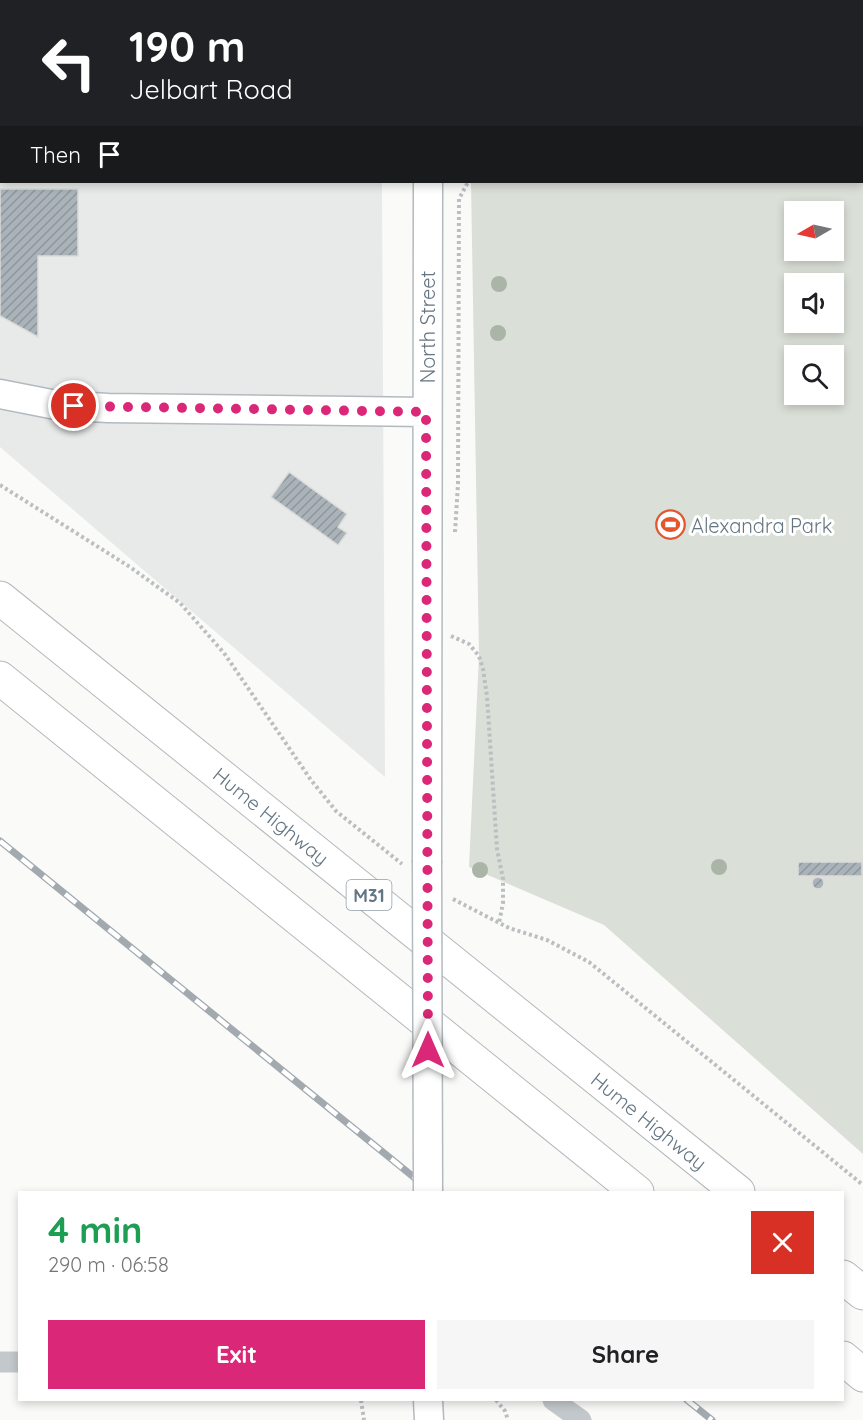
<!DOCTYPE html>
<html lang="en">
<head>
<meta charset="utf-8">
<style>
  :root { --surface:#fff; --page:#f6f6f6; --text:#202124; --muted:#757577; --accent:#db2777 }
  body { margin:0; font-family:Quicksand,sans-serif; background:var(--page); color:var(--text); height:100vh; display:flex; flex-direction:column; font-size:22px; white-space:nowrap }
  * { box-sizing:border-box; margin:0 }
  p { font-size:20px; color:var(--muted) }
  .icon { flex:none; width:33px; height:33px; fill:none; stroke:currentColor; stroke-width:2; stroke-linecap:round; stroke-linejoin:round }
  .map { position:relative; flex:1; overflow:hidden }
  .side { position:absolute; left:18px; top:1191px; width:826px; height:210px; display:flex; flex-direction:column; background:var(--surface); border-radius:0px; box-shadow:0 3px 9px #0003 }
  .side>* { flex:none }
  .guide { position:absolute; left:0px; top:0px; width:864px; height:183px; box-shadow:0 3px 9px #0003; background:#202124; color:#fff; overflow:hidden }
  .needle { width:39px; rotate:261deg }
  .tools { position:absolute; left:784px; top:201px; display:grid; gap:12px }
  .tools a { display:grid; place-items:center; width:60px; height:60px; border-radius:0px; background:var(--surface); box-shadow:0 3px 9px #0003; font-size:30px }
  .pin { position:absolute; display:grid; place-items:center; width:51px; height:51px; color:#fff; margin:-26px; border:3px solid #fff; border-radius:50%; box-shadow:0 2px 6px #0007 }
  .me { position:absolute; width:66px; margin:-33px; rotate:0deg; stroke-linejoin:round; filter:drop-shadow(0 0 4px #0008) }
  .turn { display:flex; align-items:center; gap:21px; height:126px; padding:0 30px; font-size:27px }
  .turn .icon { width:78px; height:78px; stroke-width:2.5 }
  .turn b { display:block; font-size:42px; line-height:51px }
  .then { display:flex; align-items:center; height:57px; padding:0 30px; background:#0003; gap:12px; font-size:22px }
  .round { display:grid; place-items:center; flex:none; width:63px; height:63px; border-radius:0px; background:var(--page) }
  .headline { display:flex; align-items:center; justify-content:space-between; height:102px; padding:0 30px }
  h1 { font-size:36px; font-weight:700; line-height:45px; color:#1e9e55 }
  .primary-button { display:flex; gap:12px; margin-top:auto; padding:12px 30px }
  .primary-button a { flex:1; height:69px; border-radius:0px; background:var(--accent); color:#fff; font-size:24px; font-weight:700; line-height:69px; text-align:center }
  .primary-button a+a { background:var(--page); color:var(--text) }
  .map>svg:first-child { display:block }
</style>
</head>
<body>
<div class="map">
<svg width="863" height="1420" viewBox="0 0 863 1420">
  <defs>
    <pattern id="building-hatch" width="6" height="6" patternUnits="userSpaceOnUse" patternTransform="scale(1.5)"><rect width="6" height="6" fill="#aab3b9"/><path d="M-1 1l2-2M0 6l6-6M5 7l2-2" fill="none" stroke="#8e969c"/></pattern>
  </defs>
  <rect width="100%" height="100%" fill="#fafaf8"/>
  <path fill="#e8e9e9" d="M 0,0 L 381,0 L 2,2 L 2,182 L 382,182 L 385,777 L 0,447 Z"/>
  <path fill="#dadfd7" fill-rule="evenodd" d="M 447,0 L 863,0 L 863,48 L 862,2 L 447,2 Z
    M 863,127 L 863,1154 L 604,925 L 469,867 L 479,656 L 471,182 L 862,182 ZM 795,212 L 834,212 L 834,250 L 795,250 ZM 795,284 L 834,284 L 834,322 L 795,322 ZM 795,356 L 834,356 L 834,394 L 795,394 Z"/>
  <path fill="url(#building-hatch)" stroke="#dcdcda" stroke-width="1.5" d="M 181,0 L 330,0 L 181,2 Z
    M 0,189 L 78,189 L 78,256 L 38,256 L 38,337 L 0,316 Z
    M 289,472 L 347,514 L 338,527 L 347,533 L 338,545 L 271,497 Z
    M 798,862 L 862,862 L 862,876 L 798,876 Z
    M812 883a6 6 0 1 1 12 0a6 6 0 1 1-12 0Z"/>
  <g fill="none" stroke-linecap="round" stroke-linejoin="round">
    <defs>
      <path id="secondary" d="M 429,2 L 429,0
        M 862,75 L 863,75
        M 862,116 L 863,116
        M 0,394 L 56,405 L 108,408 L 426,412
        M 427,860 L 428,182
        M 428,1400 L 429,1420"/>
      <path id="highway" d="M 0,598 L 738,1192
        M 0,678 L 637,1192
        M 843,1277 L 863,1293
        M 843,1358 L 863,1375"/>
    </defs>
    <use href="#secondary" stroke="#b3babf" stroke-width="31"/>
    <use href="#highway" stroke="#b4b9bd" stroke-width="35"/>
    <path stroke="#bbbfc2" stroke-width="4" stroke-dasharray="3 3" stroke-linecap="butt" d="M 0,485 L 130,567 L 180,603 L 224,653 L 311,780 L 336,811 L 402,864
      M 455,532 L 458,484 L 459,199 L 468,182
      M 451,636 L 469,644 L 479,656 L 483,669 L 487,696 L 497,849 L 503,879 L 503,903 L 499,923
      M 453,899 L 509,928 L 547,940 L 589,962 L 863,1185
      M 361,1400 L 364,1420
      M 496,1400 L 505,1411 L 508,1420"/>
    <path stroke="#c3c8cc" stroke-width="21" d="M 0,1362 L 20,1362
      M 553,1400 L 581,1420"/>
    <use href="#secondary" stroke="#fff" stroke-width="28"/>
    <use href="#highway" stroke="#fff" stroke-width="33"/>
    <defs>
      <path id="rail" d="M 0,841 L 432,1192
        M 687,1400 L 712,1420"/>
    </defs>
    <use href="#rail" stroke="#a2aab0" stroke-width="7"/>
    <use href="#rail" stroke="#fff" stroke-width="4.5" stroke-dasharray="14" stroke-linecap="butt"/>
    <defs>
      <path id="secondary-bridge" d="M 427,860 L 428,1192"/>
    </defs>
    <use href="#secondary-bridge" stroke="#b3babf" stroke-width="31" stroke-linecap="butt"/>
    <use href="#secondary-bridge" stroke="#fff" stroke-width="28"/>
  </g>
  <g fill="#aab4a7">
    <circle cx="499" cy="284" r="8"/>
    <circle cx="498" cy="333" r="8"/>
    <circle cx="719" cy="867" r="8"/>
    <circle cx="480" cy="870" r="8"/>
  </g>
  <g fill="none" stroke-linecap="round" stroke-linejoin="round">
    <path stroke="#db2777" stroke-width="10" stroke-dasharray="0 18" d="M 74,406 L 426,412 L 428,1050"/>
  </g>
  <defs>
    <symbol id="stadium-ring" viewBox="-11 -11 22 22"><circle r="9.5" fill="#fff" stroke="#e4572e" stroke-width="1.5"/><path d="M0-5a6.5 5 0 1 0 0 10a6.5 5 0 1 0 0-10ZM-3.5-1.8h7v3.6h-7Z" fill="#e4572e"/></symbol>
  </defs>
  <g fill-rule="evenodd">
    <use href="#stadium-ring" x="654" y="508" width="33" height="33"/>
  </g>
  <g text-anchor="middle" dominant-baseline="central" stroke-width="6" stroke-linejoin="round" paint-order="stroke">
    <rect fill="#fff" stroke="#939fa8" stroke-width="1.5" x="346.5" y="880" width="45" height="30" rx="4.5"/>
    <g font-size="18" font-weight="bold" fill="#657683">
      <text x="369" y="895">M31</text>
    </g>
    <g font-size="20" fill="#657683" stroke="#fff">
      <text transform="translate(427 327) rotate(-90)">North Street</text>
      <text transform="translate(271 816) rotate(39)">Hume Highway</text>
      <text transform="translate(649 1121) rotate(39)">Hume Highway</text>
    </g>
    <g font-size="20" fill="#657683" stroke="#fff" text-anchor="start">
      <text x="691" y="525">Alexandra Park</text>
    </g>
  </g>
</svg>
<div class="tools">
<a><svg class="needle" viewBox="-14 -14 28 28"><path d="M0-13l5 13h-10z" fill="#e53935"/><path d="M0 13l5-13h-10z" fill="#757577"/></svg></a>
<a><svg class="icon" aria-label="sound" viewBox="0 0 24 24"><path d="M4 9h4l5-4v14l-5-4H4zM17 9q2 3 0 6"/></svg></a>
<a><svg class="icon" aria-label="search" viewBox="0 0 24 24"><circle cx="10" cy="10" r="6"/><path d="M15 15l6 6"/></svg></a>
</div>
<div class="pin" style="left:74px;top:406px;background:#d93025"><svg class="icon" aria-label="arrive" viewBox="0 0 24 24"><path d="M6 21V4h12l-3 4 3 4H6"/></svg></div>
<svg class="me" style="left:428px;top:1050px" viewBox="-20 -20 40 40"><path d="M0-17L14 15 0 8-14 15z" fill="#db2777" stroke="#fff" stroke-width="4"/></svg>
<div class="guide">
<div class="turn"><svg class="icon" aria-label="left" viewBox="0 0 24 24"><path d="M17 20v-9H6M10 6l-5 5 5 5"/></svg><div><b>190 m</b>Jelbart Road</div></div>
<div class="then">Then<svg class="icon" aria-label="arrive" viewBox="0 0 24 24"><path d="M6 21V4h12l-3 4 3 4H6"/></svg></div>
</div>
<section class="side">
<div class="headline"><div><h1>4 min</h1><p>290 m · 06:58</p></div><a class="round" style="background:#d93025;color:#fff"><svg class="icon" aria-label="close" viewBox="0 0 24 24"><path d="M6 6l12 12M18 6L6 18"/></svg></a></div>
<div class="primary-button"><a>Exit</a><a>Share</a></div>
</section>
</div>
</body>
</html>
